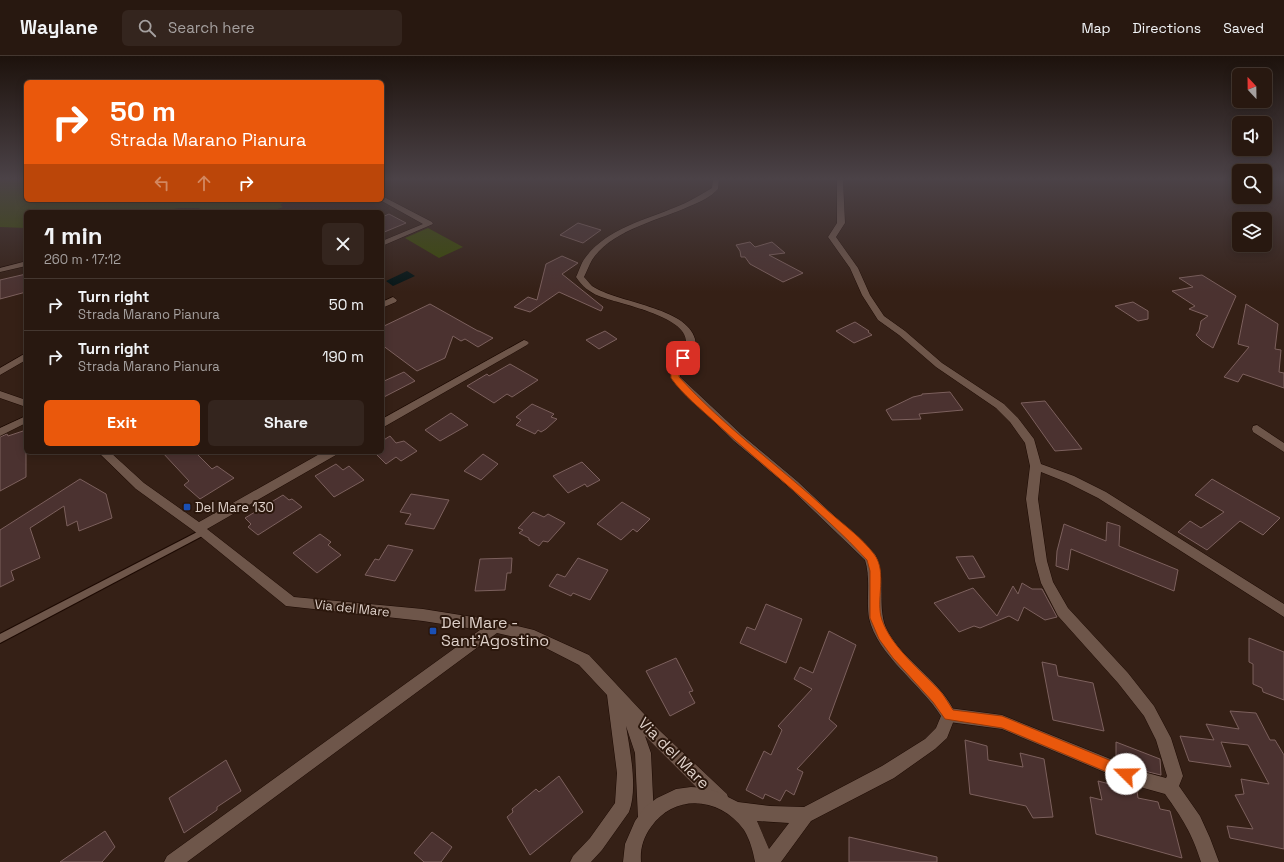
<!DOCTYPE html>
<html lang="en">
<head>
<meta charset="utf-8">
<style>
  :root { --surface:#281810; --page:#34251e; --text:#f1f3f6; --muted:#a5a09f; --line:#443730; --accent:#ea580c }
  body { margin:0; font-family:"Space Grotesk",sans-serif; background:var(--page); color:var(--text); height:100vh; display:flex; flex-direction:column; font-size:15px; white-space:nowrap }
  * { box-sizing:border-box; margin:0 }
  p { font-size:13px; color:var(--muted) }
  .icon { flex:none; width:22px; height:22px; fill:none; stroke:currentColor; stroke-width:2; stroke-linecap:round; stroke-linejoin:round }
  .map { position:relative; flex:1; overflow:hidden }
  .details { position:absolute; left:24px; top:154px; width:360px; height:244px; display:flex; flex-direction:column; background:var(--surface); border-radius:6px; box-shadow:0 2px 10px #0003,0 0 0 1px var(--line) }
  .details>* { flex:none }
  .guide { position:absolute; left:24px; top:24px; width:360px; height:122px; border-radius:6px; box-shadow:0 2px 10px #0003,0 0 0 1px var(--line); background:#ea580c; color:#fff; overflow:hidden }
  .needle { width:26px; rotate:338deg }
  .fabs { position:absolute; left:1232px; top:12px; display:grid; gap:8px }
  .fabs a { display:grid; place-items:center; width:40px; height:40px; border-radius:6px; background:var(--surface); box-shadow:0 2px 10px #0003,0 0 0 1px var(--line); font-size:20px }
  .pin { position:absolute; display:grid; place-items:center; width:34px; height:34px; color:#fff; margin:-17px; border-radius:8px; box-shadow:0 2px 6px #0006 }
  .me { position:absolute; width:44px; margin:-22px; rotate:292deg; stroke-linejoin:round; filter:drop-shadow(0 0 3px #0008) }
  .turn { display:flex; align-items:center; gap:14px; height:84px; padding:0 20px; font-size:18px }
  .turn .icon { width:52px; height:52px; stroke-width:2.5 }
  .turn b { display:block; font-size:28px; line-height:34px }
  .lanes { display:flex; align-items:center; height:38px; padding:0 20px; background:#0003; justify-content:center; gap:20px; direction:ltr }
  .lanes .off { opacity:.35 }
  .round { display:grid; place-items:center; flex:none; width:42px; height:42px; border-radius:6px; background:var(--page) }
  .headline { display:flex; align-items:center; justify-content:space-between; height:68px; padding:0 20px }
  h1 { font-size:24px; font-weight:600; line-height:30px }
  .action { display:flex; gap:8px; margin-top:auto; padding:8px 20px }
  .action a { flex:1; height:46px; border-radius:6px; background:var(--accent); color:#fff; font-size:16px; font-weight:600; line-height:46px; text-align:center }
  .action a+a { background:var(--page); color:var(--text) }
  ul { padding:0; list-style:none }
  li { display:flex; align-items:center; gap:12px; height:52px; padding:0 20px; border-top:1px solid var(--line) }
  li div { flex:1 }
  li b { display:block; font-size:15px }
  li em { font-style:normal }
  header { display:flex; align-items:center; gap:24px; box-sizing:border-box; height:56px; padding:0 20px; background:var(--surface); border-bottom:1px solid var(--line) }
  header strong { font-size:19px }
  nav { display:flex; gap:22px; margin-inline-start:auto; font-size:14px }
  .search { width:280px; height:36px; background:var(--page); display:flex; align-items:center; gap:10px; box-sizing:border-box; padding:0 14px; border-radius:6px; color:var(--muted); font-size:15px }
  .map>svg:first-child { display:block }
</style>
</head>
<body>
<header>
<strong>Waylane</strong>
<div class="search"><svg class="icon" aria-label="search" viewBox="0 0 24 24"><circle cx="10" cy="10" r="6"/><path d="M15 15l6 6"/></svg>Search here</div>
<nav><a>Map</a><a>Directions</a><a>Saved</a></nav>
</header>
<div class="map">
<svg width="1284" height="806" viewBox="0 0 1284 806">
  <rect width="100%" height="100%" fill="#352016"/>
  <path fill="#3a4a05" d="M 0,123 L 26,123 L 26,144 L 287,144 L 280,149 L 283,151 L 269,156 L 203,156 L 199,152 L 179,152 L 160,156 L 26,156 L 26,172 L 0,171 Z
    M 428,172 L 463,191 L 439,202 L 405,182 Z"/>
  <path fill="#061617" d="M 407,215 L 415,220 L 393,230 L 386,225 Z"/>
  <path fill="#4b3230" stroke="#7c605d" d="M 389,158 L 406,167 L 382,177 L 382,161 Z
    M 578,167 L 601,174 L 583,187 L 560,179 Z
    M 750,186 L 755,191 L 772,186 L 785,197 L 769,199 L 803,217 L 783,226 L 750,208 L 745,201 L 741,201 L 740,195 L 736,189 Z
    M 562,200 L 578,207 L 562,218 L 603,251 L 601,255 L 559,236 L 530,256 L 514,251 L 528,241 L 537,244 L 546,208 Z
    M 26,218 L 26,236 L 0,243 L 0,224 Z
    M 1202,219 L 1236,240 L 1213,292 L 1202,285 L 1196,279 L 1199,275 L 1201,265 L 1208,260 L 1189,253 L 1195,250 L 1172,235 L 1193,231 L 1179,222 Z
    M 1133,246 L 1148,255 L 1148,263 L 1138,265 L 1115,250 Z
    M 430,248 L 478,275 L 479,275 L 493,282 L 478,291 L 465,283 L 461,285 L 453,280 L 445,302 L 417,315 L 382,289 L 382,271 Z
    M 1246,248 L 1278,268 L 1275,293 L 1281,294 L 1279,316 L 1284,317 L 1284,332 L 1243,318 L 1238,326 L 1224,321 L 1249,291 L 1238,288 Z
    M 855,266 L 869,275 L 868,276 L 872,279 L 854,287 L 836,275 Z
    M 605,275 L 617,283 L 599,293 L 586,284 Z
    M 510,308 L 538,324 L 512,341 L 507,338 L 494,347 L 467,330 L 487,318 L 489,320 Z
    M 404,316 L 415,325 L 382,342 L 382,326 Z
    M 950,336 L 963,354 L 919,358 L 921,363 L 892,364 L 886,354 L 913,341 L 922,339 L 922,338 Z
    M 1045,345 L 1082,393 L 1055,395 L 1021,347 Z
    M 532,348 L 554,358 L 551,361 L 557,363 L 546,373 L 541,376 L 538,374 L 535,378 L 516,369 L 521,364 L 516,361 Z
    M 451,357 L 468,369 L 440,385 L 425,374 Z
    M 26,374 L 26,421 L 0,435 L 0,381 L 7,378 L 8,380 Z
    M 390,380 L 396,387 L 404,385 L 417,395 L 401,405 L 396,401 L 386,408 L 374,396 L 382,396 L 382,385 Z
    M 162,396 L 195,396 L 212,413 L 217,410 L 234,422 L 200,443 L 184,429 L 189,425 Z
    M 483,398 L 498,408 L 481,424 L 464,415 Z
    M 582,406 L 600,424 L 587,431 L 585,428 L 568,437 L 553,420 Z
    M 336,408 L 343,414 L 349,410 L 364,424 L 334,441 L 315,420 Z
    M 80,423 L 106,438 L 112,462 L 79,475 L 77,465 L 67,470 L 64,450 L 30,472 L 40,502 L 11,515 L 14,524 L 0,531 L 0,474 Z
    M 1212,423 L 1280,462 L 1263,479 L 1240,465 L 1207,494 L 1178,476 L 1190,465 L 1201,472 L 1224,456 L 1195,439 Z
    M 411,438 L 449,444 L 434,473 L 405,468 L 411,458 L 400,456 Z
    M 283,439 L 289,444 L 292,443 L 302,451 L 258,479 L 248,471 L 251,468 L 245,462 Z
    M 622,446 L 650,463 L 637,476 L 633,473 L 621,484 L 597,468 Z
    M 533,456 L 544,461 L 548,458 L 565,467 L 548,486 L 543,485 L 539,490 L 529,484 L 529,482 L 519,477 L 523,474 L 518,472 Z
    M 1107,466 L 1120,470 L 1119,490 L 1178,514 L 1174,535 L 1071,493 L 1068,514 L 1056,510 L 1057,495 L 1064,468 L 1106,485 Z
    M 320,478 L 331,486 L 328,489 L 341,499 L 317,517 L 293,497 Z
    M 388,489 L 413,494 L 395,525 L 365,519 L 375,503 L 379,504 Z
    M 973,500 L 985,521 L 969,523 L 956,501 Z
    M 512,502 L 511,517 L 507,517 L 505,534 L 475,535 L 480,503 Z
    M 578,502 L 608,514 L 590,544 L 573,537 L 571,540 L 549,530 L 557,518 L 565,521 Z
    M 1022,527 L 1032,533 L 1042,533 L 1057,561 L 1045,564 L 1024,551 L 1018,565 L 1009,560 L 980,572 L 974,570 L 959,576 L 934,547 L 973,532 L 997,560 L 1013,530 L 1018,538 Z
    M 766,548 L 802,563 L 786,607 L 740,587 L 747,571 L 755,574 Z
    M 829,575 L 856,589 L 829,663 L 837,670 L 797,713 L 803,716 L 794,739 L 786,734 L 780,745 L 765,738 L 763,743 L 746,734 L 764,695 L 771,699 L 782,674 L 778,670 L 812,633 L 794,623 L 800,611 L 813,617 Z
    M 1249,582 L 1284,596 L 1284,644 L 1263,636 L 1262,632 L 1253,628 L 1253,608 L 1249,606 Z
    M 676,602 L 693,635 L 689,636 L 695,647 L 670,660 L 646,615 Z
    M 1042,606 L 1056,609 L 1058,620 L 1093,627 L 1104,675 L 1053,664 Z
    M 1230,655 L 1256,657 L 1270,684 L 1275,684 L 1284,699 L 1284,793 L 1230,782 L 1227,770 L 1253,773 L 1235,739 L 1244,738 L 1241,723 L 1269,728 L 1248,689 L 1221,686 L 1231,711 L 1189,705 L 1180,680 L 1214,684 L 1206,668 L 1239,673 Z
    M 965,684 L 987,690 L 988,704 L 1023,711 L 1020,697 L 1044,703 L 1053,761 L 1033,762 L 1026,750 L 970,738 Z
    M 1116,686 L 1160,703 L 1161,719 L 1140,714 L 1116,703 Z
    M 226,704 L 241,735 L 217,751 L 217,754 L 184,777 L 169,742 Z
    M 559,720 L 583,756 L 530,799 L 507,761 L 513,756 L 512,753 L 536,733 L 539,736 Z
    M 1098,725 L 1137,735 L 1138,742 L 1158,746 L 1160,753 L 1170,755 L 1182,802 L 1096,778 L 1090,741 L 1102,744 Z
    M 105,775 L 115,791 L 102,806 L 60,806 Z
    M 432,776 L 452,791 L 441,806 L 424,806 L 414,797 Z
    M 849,781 L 937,801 L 937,806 L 849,806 Z"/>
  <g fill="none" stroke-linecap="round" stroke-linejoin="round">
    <defs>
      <path id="service" d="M 203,473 L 206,474 L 207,476 L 206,478 L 0,587 L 0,578 Z"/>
      <path id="minor" d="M 838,123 L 845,123 L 843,125 L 845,167 L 836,181 L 858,212 L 870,239 L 884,260 L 905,275 L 942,307 L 1004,348 L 1018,362 L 1034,383 L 1041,408 L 1074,420 L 1106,436 L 1284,548 L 1284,561 L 1098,442 L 1066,426 L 1041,416 L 1038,443 L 1047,505 L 1053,526 L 1068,552 L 1128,617 L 1154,650 L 1171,682 L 1183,720 L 1179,730 L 1200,760 L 1210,782 L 1219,806 L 1201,806 C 1192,777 1182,762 1165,738 L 1140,731 L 1002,673 L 949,666 L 944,664 L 942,659 L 944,654 L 949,652 L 1002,659 L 1140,715 L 1166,722 L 1167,720 L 1156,684 L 1144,660 L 1118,627 L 1058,560 L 1041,527 L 1035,505 L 1026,443 L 1030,410 L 1025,387 L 1010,366 L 996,352 L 936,311 L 899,279 L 878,264 L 862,239 L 850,212 L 828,181 L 837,167 L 837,125 Z
        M 382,140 L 432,166 L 433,168 L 382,190 L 382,185 L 423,168 L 380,144 L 382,144 Z
        M 23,206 L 26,206 L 26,210 L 0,216 L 0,212 Z
        M 393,241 L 397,244 L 396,246 L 382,252 L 382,246 Z
        M 524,284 L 527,285 L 529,287 L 527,289 L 382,372 L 382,363 Z
        M 26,297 L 26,304 L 0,319 L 0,312 Z
        M 0,335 L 26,344 L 26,351 L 0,342 Z
        M 26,360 L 26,367 L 0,380 L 0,372 Z
        M 1257,369 L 1284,387 L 1284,396 L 1253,376 L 1252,373 L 1253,370 Z
        M 98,396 L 110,396 L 144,427 L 199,466 L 323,396 L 337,396 L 336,399 L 207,473 L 294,541 L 423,553 L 492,564 L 534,574 L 589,599 L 659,674 L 727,738 L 729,744 L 727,750 L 721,752 L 715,750 L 645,680 L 651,697 L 654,762 L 652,768 L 646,770 L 640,768 L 638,762 L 635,697 L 626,670 C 630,694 638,733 629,756 L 602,794 L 591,806 L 570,806 L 573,800 L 590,782 L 615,747 L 617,717 L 607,639 L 579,609 L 532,585 L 497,577 L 187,806 L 164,806 L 167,800 L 480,574 L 423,565 L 286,550 L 194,475 L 136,433 Z"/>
      <path id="tertiary" d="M 713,123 L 719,123 L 718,133 C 711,141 700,146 690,150 C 660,164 611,174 592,204 C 589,209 587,215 584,221 C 587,224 589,227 592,230 C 617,247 687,251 695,283 C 698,297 678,305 680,321 L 742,379 L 797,425 L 875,498 C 888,523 875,552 888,576 C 906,608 942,625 956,659 L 947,682 L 935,693 L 894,722 L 811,765 L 781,806 L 755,806 C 753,795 750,784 744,774 C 720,741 675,737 651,771 C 643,782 640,793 641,806 L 623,806 L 625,788 L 635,765 L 645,751 L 657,742 L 676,733 L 691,731 L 706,732 L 720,737 L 738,746 L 770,750 L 804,751 L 882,710 L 925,683 L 936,672 L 941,660 C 921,628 877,599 869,562 C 866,543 871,523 865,504 L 789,431 L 734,385 L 672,324 L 670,313 C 674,304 685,297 686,287 C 689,260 618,248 599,240 C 589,236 582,230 576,221 C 579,215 581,207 585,202 C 606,173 645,164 676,151 C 689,146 700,139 712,132 ZM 757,765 L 789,767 L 769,793 Z"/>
    </defs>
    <use href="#service" stroke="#1c0902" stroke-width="2"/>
    <use href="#minor" stroke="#1c0902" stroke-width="1"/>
    <use href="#tertiary" stroke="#1c0902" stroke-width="1"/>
    <use href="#service" fill="#6e564a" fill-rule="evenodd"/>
    <use href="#minor" fill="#6e564a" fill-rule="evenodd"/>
    <use href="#tertiary" fill="#6e564a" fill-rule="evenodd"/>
  </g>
  <linearGradient id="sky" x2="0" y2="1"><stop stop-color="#1d120c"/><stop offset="0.52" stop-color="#4b4247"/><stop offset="1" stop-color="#4b4247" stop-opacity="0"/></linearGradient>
  <rect width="1284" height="236" fill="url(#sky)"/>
  <path fill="#ea580c" stroke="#983908" d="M 683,299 L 686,302 L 679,312 L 679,321 C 724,371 779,410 828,455 C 844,469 862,482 874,498 C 888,516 875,545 882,564 C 892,592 921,614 941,636 C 945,641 949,648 953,654 L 1002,660 L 1131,713 L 1133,718 L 1131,722 L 1126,724 L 1002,672 L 945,663 L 933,646 L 893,602 L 879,583 L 870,562 L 870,515 L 867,504 C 821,454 766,413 716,367 C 701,353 683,339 671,322 L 671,312 L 680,300 Z"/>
  <g fill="#1a4fb4" stroke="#2b170c" stroke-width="1.5">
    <rect x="183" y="447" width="8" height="8" rx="2"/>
    <rect x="429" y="571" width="8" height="8" rx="2"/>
  </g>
  <g text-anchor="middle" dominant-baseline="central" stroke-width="4" stroke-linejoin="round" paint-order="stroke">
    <g font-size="13" fill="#ded0c9" stroke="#2b170c" text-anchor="start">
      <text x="195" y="451">Del Mare 130</text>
    </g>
    <g font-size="13" fill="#ded0c9" stroke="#2b170c">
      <text transform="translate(352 552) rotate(6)">Via del Mare</text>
    </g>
    <g font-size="16" fill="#ded0c9" stroke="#2b170c" text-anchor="start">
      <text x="441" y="566">Del Mare -<tspan x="441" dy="18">Sant'Agostino</tspan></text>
    </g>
    <g font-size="16" fill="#ded0c9" stroke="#2b170c">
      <text transform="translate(674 697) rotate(45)">Via del Mare</text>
    </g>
  </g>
</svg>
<div class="fabs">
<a><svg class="needle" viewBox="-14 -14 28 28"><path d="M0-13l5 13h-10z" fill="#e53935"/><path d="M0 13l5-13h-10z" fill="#a5a09f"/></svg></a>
<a><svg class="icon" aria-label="sound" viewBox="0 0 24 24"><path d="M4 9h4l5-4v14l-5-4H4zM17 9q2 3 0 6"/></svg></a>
<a><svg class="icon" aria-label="search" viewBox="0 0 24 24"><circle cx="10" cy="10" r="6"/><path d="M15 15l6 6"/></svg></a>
<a><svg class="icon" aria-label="layers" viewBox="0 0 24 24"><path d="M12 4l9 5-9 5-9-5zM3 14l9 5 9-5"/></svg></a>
</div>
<div class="pin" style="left:683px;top:302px;background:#d93025"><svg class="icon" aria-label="arrive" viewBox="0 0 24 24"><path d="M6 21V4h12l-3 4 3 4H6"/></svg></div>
<svg class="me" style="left:1126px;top:718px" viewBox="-20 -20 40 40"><circle r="19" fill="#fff"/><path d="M0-13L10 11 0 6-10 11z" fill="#ea580c"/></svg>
<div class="guide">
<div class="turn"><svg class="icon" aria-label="right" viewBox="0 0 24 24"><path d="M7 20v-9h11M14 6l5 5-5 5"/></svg><div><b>50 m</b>Strada Marano Pianura</div></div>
<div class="lanes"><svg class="icon off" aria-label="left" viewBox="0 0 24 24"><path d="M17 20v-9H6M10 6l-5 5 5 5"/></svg><svg class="icon off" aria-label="ahead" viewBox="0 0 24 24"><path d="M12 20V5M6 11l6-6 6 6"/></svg><svg class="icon" aria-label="right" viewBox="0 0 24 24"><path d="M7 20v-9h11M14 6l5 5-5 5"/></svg></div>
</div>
<section class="details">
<div class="headline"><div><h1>1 min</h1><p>260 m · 17:12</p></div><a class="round"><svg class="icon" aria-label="close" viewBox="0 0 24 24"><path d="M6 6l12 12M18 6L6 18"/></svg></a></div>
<ul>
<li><svg class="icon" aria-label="right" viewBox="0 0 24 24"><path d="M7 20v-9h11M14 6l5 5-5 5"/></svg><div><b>Turn right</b><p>Strada Marano Pianura</p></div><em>50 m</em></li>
<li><svg class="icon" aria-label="right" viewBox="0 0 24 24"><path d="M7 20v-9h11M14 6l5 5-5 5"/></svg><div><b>Turn right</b><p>Strada Marano Pianura</p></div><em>190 m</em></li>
</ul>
<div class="action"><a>Exit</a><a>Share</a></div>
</section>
</div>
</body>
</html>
